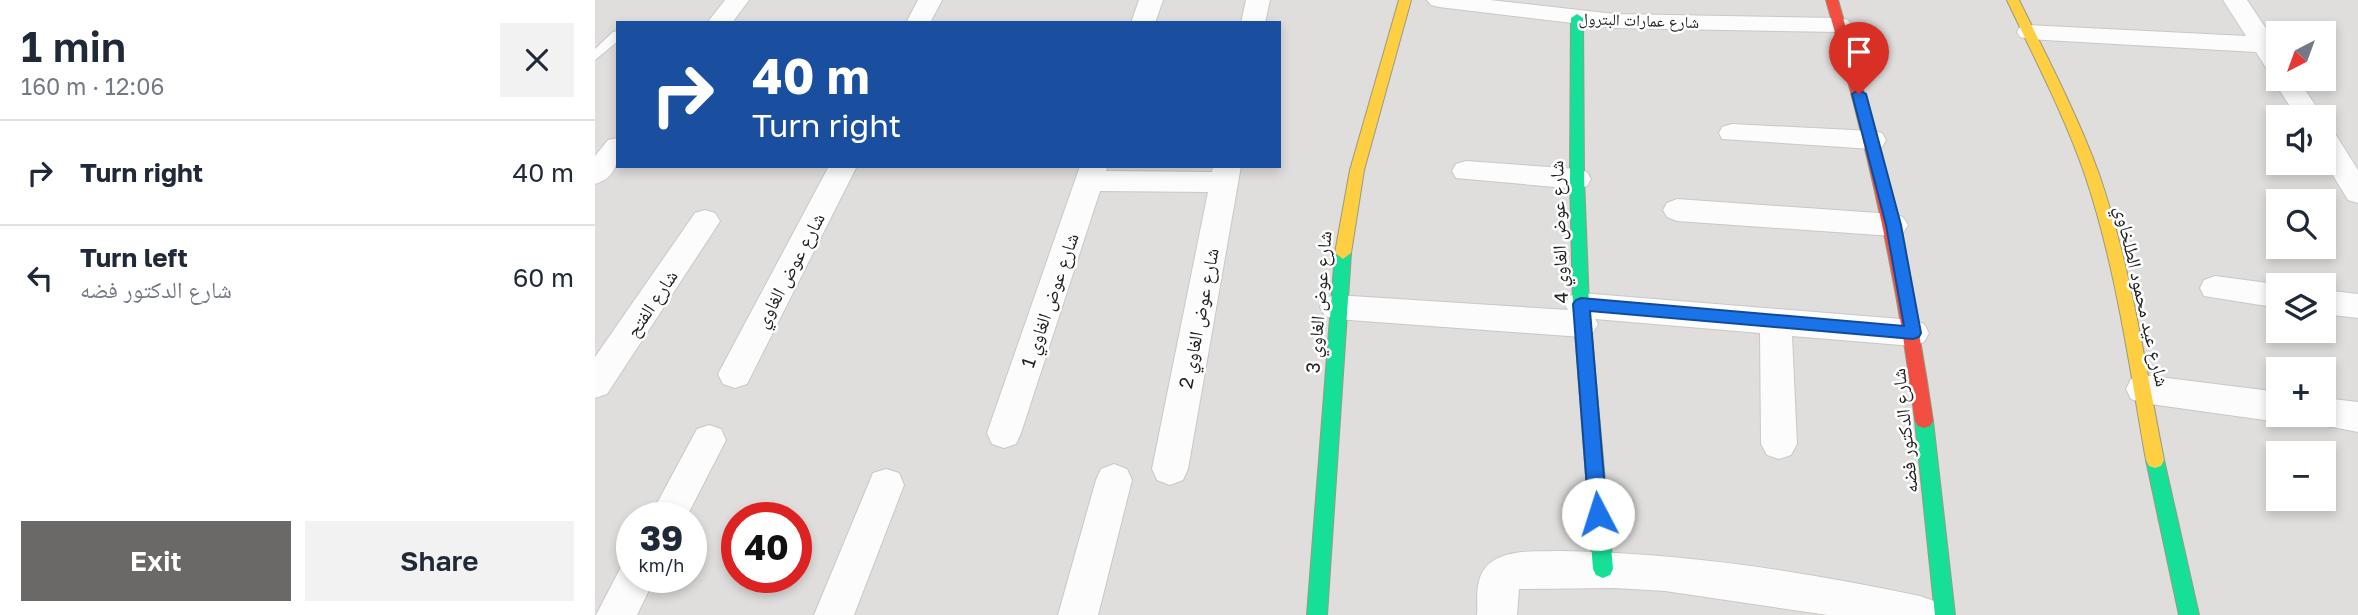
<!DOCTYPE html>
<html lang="en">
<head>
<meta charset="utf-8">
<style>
  :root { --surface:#fff; --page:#f2f2f3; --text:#1f2937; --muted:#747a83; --line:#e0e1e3; --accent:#6a6968 }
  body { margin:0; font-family:"Golos Text","Noto Naskh Arabic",sans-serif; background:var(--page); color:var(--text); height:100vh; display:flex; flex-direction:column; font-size:26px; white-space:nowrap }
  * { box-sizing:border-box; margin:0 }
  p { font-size:23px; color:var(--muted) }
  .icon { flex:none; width:38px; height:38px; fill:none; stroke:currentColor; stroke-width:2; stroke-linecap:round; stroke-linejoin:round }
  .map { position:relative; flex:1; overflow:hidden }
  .drawer { display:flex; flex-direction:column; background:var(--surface); width:595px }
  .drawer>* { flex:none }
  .guide { position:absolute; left:21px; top:21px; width:665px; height:147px; border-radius:0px; box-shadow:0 4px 10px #0003; background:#1a4fa0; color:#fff; overflow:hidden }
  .needle { width:46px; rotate:221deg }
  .buttons { position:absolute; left:1671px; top:21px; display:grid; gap:14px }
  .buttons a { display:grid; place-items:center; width:70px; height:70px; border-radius:0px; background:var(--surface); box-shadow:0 4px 10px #0003; font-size:35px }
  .speed { position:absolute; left:21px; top:502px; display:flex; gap:14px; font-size:35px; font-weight:700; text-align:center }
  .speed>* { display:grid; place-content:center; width:91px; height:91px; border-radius:50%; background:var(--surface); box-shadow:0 4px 10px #0003; line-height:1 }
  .speed small { font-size:18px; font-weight:400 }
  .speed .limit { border:10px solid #d22; background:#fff; color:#111 }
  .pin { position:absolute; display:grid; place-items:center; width:60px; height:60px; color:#fff; margin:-72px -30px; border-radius:50% 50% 50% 0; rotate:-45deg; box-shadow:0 0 7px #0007 }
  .pin .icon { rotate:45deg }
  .me { position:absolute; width:77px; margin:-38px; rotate:355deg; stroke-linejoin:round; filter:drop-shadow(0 0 5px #0008) }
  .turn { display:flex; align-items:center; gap:24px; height:147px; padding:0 21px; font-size:32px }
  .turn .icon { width:91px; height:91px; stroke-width:2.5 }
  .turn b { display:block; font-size:49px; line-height:60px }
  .round { display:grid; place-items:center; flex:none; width:74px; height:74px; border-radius:0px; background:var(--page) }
  .overview { display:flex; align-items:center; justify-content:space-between; height:119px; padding:0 21px }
  h1 { font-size:42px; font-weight:600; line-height:52px }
  .cta { display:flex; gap:14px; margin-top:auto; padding:14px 21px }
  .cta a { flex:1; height:80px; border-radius:0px; background:var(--accent); color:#fff; font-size:28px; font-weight:600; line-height:80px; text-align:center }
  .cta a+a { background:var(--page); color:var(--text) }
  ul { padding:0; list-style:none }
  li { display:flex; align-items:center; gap:21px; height:105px; padding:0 21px; border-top:2px solid var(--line) }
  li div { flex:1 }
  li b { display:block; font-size:26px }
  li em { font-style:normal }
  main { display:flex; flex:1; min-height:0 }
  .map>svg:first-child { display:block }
</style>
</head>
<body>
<main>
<section class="drawer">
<div class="overview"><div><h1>1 min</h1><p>160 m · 12:06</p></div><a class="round"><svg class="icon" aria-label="close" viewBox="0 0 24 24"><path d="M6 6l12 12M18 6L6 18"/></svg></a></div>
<ul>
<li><svg class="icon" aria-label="right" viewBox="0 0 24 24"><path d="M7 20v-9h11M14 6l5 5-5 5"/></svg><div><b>Turn right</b></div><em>40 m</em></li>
<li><svg class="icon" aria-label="left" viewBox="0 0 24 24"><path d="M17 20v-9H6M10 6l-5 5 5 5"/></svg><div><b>Turn left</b><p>شارع الدكتور فضه</p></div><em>60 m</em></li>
</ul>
<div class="cta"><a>Exit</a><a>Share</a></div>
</section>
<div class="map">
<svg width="1763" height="615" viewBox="0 0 1763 615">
  <rect width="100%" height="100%" fill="#f0eeeb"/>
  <path fill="#dfdedc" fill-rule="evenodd" d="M 0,0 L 1763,0 L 1763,615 L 0,615 ZM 23,23 L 684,23 L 684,166 L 23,166 ZM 1684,33 L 1729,33 L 1729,79 L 1684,79 ZM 1684,117 L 1729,117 L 1729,163 L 1684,163 ZM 1684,201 L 1729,201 L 1729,247 L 1684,247 ZM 1684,285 L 1729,285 L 1729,331 L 1684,331 ZM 1684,369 L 1729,369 L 1729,415 L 1684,415 ZM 1684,453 L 1729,453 L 1729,499 L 1684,499 ZM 37,518 L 96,518 L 96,578 L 37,578 ZM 142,518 L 201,518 L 201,578 L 142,578 Z"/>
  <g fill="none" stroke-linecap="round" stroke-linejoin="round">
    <defs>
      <path id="lane" d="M 23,31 L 23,41 L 0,60 L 0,49 L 18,32 Z"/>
      <path id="street" d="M 130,0 L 154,0 L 137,23 L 112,23 Z
        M 323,0 L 347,0 L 335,23 L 311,23 Z
        M 544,0 L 568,0 L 560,23 L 536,23 Z
        M 651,0 L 675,0 L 670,23 L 646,23 Z
        M 832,0 L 895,0 L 1020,14 L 1244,18 L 1253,20 L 1256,25 L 1253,30 L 1244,32 L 1020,28 L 844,7 L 836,5 Z
        M 1628,0 L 1652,0 L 1684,48 L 1684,79 L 1703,79 L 1728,117 L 1702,117 L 1677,79 L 1680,75 L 1675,74 L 1661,52 L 1434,39 L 1425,37 L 1422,32 L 1425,27 L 1434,25 L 1651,36 Z
        M 1137,124 L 1277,131 L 1287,133 L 1291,140 L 1287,147 L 1277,149 L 1127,139 L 1124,133 L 1127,127 Z
        M 1729,130 L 1739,132 L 1763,170 L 1763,203 L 1753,200 L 1729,161 Z
        M 23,138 C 23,159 24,177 0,184 L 0,156 L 13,140 Z
        M 871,161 L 982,169 L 992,172 L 996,179 L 992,186 L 982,189 L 861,178 L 857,171 L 861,164 Z
        M 234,166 L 262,166 L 152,384 L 140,388 L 128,384 L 123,374 Z
        M 485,166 L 513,166 L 511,171 L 617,172 L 618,166 L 646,166 L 593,469 L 588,480 L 575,485 L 562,480 L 557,469 L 613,192 L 505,191 L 426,433 L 421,444 L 409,448 L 397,444 L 392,433 Z
        M 1082,199 L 1298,214 L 1308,217 L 1313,225 L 1308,233 L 1298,236 L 1082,221 L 1072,217 L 1068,210 L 1072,203 Z
        M 110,210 L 120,213 L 125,221 L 120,229 L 12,394 L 0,398 L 0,357 L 100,213 Z
        M 1620,276 L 1688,285 L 1684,285 L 1684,308 L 1609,296 L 1605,288 L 1609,280 Z
        M 1729,290 L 1763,294 L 1763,318 L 1729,314 Z
        M 986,293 L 1318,320 L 1329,324 L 1334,333 L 1329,342 L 1318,346 L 1197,336 L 1202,444 L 1196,455 L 1184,459 L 1172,455 L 1166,444 L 1165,333 L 1000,319 L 1003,324 L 998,333 L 987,337 L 741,319 L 730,316 L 725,307 L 730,298 L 741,295 L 973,310 L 970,305 L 975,296 Z
        M 1548,375 L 1684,392 L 1684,415 L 1697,415 L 1684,422 L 1548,403 L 1536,399 L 1531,389 L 1536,379 Z
        M 1729,398 L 1763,402 L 1763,432 L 1717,423 L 1713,415 L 1729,415 Z
        M 114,425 L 126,429 L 131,440 L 91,518 L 54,518 L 102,429 Z
        M 519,464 L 532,469 L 537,480 L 503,615 L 463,615 L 501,480 L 506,469 Z
        M 291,469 L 304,473 L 309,485 L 259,615 L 219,615 L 278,473 Z
        M 967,551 C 1089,553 1206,571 1325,596 L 1339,601 L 1345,615 L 1233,615 L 1070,591 L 1019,588 L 924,589 L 922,615 L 882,615 C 883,604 881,591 884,581 C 893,546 939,552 967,551 Z
        M 37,561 L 37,578 L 60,578 L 42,615 L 1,615 L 27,565 Z"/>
      <path id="fast" d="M 982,14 L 988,18 L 989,179 L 994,305 L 1018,569 L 1015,575 L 1008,578 L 1001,575 L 998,569 L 978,305 L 975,179 L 976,18 Z
        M 748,247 L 756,253 L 732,615 L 712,615 L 740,253 Z
        M 1329,414 L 1335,416 L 1338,421 L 1360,615 L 1340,615 L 1320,421 L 1323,416 Z
        M 1560,452 L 1566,454 L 1569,460 L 1604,615 L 1584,615 L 1551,460 L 1554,454 Z"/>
      <path id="slow" d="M 804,0 L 816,0 L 769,170 L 756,253 L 748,259 L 740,253 L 755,170 Z
        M 1412,0 L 1424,0 C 1452,57 1482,114 1504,174 C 1536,267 1550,364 1569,460 L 1566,466 L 1560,468 L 1554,466 L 1551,460 C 1534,364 1521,267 1490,175 C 1469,114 1439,58 1412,0 Z"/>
      <path id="jam" d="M 1231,0 L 1243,0 C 1283,139 1318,278 1338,421 L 1335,426 L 1329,428 L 1323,426 L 1320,421 C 1303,278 1270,139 1231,0 Z"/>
    </defs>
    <use href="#lane" stroke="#c9c8c7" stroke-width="2"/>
    <use href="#street" stroke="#c9c8c7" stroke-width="2"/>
    <use href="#fast" stroke="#999a82" stroke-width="2"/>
    <use href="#slow" stroke="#999a82" stroke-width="2"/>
    <use href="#jam" stroke="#999a82" stroke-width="2"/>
    <use href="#lane" fill="#fdfcfc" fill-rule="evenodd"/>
    <use href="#street" fill="#fdfcfc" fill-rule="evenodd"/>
    <use href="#fast" fill="#16e098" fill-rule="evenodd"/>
    <use href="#slow" fill="#ffcf43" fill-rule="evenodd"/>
    <use href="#jam" fill="#f24e42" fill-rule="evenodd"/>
  </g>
  <path fill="#1a73e8" stroke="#114b97" stroke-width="2" d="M 1264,90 L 1271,94 L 1306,225 L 1326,333 L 1324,337 L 1318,339 L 995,311 L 1012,514 L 1010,520 L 1003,523 L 997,520 L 994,514 L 978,304 L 981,300 L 986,298 L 1309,326 L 1291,225 L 1257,94 Z"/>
  <g text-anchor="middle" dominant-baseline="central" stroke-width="5" stroke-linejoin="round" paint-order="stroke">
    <g font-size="16" fill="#222" stroke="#fff">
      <text transform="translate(1044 20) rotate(2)">شارع عمارات البترول</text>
    </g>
    <g font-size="19" fill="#222" stroke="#fff">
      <text transform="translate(963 232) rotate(-92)">شارع عوض الغاوي 4</text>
      <text transform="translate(194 270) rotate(-62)">شارع عوض الغاوي</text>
      <text transform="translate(1548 296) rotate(77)">شارع عيد محمود الطلخاوي</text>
      <text transform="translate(454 300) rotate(-71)">شارع عوض الغاوي 1</text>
      <text transform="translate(723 302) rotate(-85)">شارع عوض الغاوي 3</text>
      <text transform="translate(56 303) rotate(-56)">شارع الفتح</text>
      <text transform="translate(603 318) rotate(-79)">شارع عوض الغاوي 2</text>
      <text transform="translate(1309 431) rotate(-96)">شارع الدكتور فضه</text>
    </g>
  </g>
</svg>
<div class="buttons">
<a><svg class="needle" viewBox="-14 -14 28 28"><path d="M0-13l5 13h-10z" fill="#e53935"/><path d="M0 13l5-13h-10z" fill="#747a83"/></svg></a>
<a><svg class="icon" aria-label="sound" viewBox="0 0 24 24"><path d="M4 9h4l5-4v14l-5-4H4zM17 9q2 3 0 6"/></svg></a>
<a><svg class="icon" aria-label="search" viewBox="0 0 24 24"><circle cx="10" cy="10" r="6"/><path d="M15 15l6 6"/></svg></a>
<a><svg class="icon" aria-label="layers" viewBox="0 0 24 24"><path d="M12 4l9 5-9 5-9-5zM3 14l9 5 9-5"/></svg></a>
<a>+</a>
<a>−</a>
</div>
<div class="speed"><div>39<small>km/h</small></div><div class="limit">40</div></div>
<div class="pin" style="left:1264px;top:94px;background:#d93025"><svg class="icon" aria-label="arrive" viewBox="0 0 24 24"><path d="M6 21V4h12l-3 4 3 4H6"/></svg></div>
<svg class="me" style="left:1003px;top:514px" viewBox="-20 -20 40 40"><circle r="19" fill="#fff"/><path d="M0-13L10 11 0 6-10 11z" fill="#1a73e8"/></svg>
<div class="guide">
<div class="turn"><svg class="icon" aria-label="right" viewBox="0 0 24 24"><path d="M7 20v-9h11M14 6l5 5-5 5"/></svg><div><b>40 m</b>Turn right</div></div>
</div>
</div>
</main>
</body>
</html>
